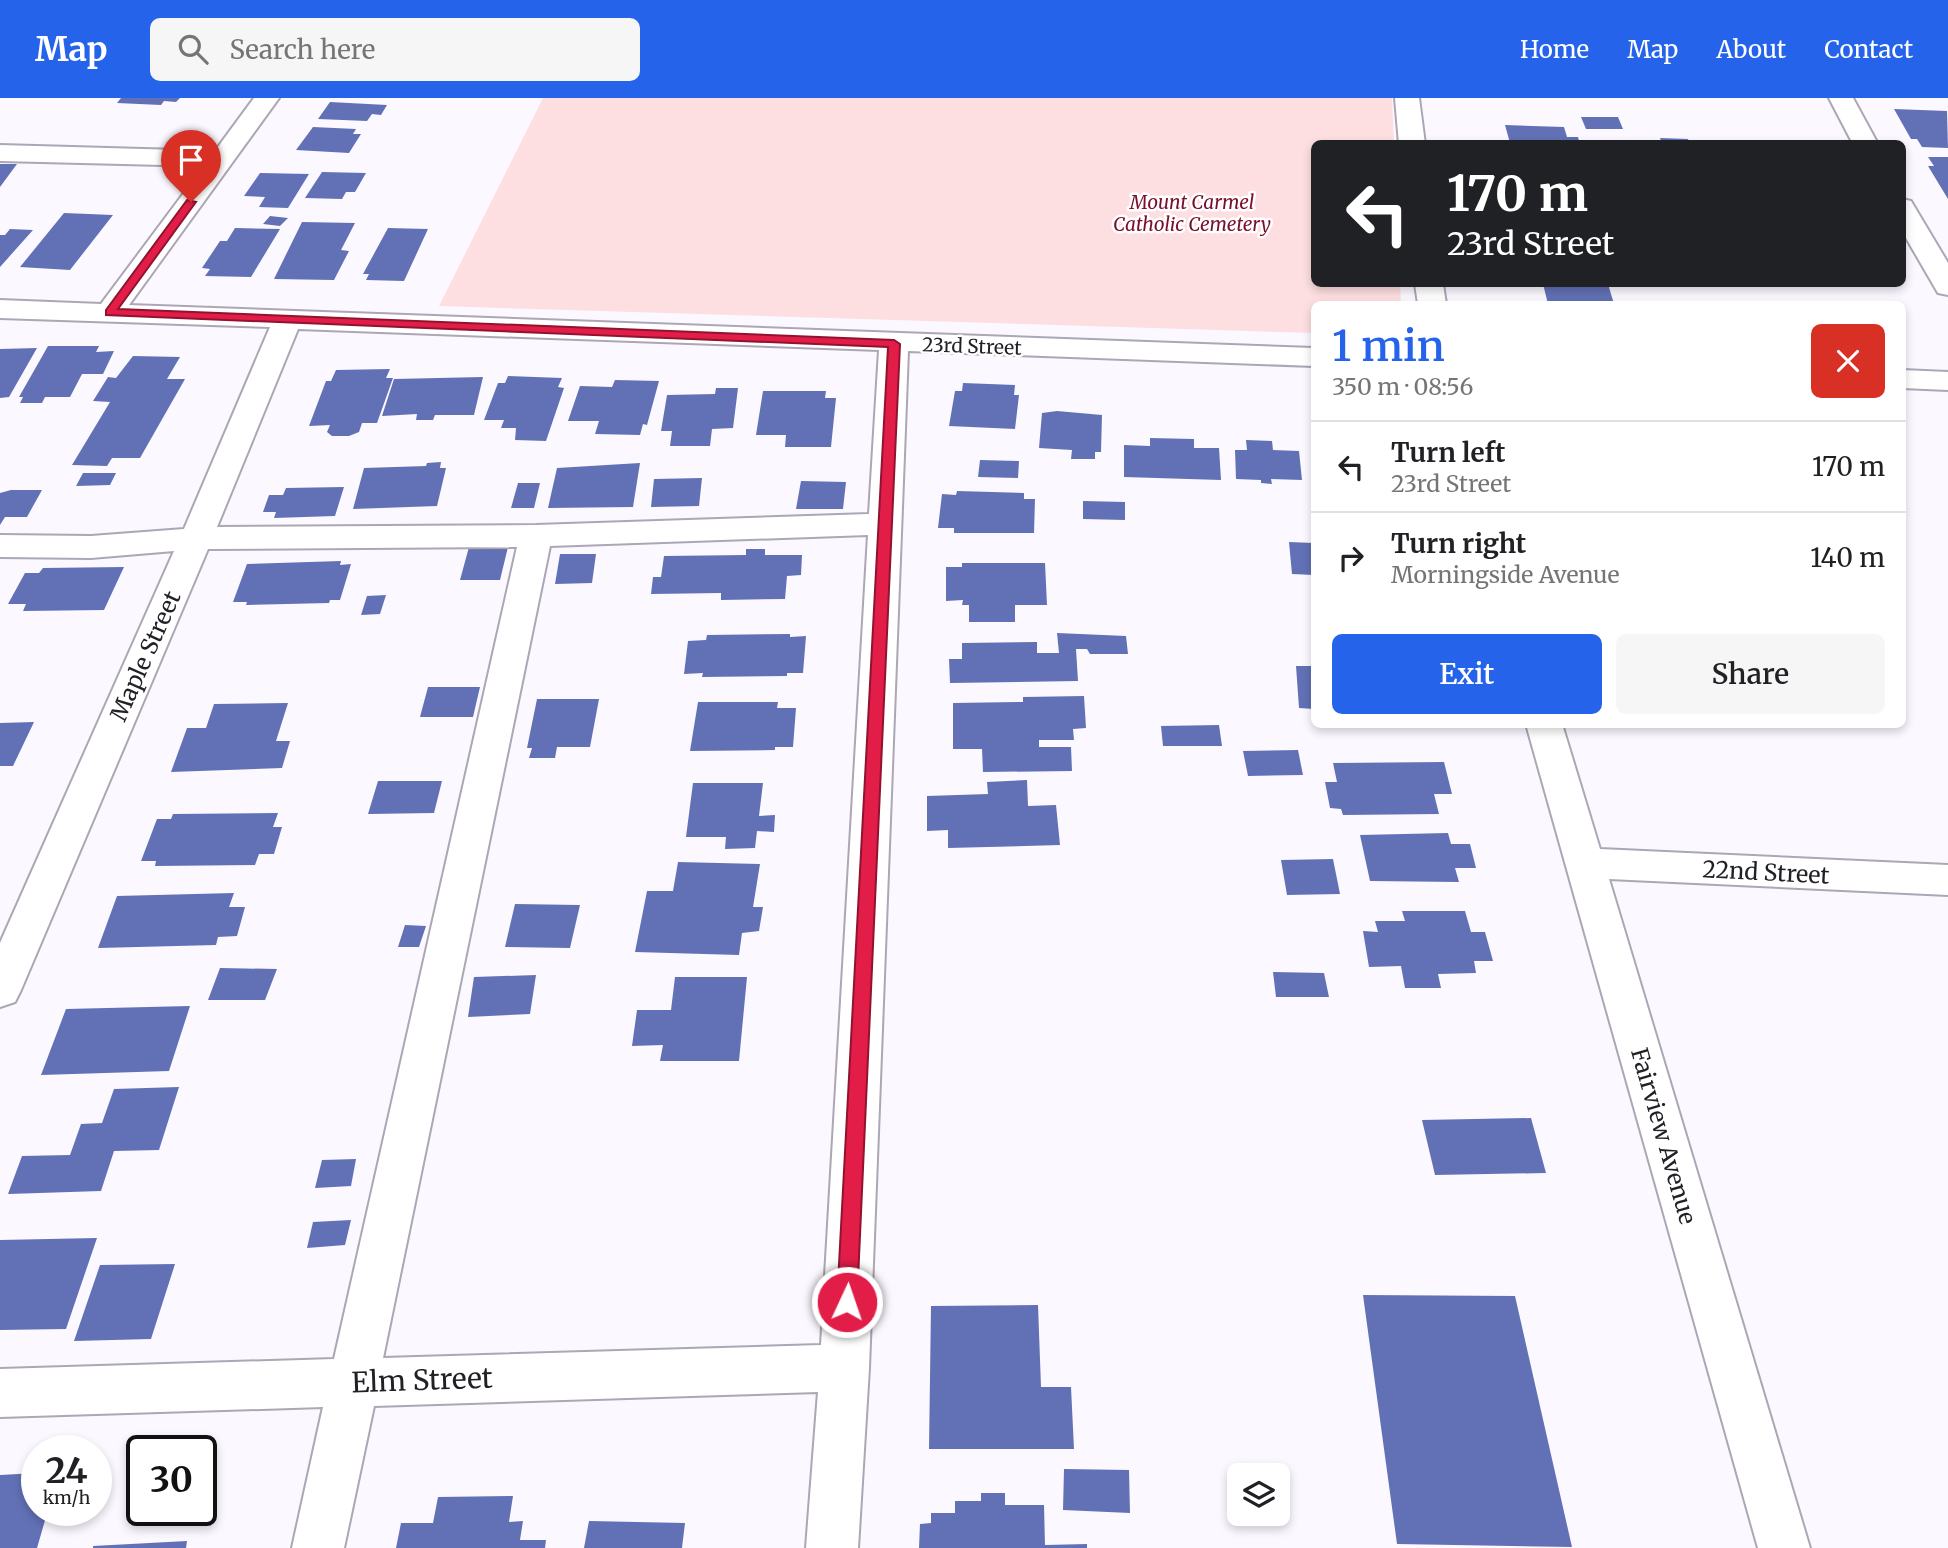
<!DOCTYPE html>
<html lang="en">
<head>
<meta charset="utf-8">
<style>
  :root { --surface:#fff; --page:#f6f6f6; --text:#202124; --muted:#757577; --line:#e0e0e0; --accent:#2563eb }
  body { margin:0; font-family:Merriweather,serif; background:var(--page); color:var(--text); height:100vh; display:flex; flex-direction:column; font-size:26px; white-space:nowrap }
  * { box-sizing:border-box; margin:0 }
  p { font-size:23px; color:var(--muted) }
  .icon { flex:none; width:38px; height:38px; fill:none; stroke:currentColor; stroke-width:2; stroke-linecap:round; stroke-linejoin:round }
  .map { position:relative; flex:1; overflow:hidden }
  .side { position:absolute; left:1311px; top:203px; width:595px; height:427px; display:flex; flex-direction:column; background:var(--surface); border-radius:10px; box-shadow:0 4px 10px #0003 }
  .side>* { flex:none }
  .banner { position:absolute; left:1311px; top:42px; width:595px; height:147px; border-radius:10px; box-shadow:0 4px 10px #0003; background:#202124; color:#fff; overflow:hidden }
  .fabs { position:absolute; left:1227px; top:1365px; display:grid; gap:14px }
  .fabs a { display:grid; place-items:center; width:63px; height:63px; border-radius:10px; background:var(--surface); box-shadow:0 4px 10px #0003; font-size:35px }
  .speed { position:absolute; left:21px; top:1337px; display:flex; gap:14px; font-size:35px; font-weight:700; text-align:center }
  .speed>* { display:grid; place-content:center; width:91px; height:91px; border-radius:50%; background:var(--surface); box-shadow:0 4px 10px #0003; line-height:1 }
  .speed small { font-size:18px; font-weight:400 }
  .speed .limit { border:4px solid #111; border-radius:10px; background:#fff; color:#111 }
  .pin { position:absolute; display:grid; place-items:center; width:60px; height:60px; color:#fff; margin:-72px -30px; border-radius:50% 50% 50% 0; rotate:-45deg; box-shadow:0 0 7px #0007 }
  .pin .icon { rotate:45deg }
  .me { position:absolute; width:77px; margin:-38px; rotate:3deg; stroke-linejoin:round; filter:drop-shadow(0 0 5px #0008) }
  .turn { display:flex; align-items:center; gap:24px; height:147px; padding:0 21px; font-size:32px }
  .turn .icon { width:91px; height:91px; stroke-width:2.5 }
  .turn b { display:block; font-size:49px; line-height:60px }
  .round { display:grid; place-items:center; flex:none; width:74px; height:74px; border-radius:10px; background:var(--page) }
  .headline { display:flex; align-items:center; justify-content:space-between; height:119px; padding:0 21px }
  h1 { font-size:42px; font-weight:600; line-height:52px; color:var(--accent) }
  .primary-button { display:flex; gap:14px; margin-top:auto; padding:14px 21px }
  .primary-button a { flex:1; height:80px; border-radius:10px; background:var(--accent); color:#fff; font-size:28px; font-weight:600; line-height:80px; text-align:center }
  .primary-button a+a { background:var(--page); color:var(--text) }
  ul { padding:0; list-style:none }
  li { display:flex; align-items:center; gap:21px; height:91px; padding:0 21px; border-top:2px solid var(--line) }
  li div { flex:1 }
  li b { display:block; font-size:26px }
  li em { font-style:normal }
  header { display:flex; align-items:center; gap:42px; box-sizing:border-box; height:98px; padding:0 35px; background:var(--accent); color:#fff }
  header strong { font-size:33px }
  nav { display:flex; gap:38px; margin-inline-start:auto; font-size:24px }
  .search { width:490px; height:63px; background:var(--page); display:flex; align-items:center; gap:18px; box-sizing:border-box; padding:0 24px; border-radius:10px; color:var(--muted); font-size:26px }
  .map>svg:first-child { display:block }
</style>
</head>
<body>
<header>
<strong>Map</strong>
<div class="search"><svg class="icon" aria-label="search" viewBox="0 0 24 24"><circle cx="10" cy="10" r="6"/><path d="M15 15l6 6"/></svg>Search here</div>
<nav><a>Home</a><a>Map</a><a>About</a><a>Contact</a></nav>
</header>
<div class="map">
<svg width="1948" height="1450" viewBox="0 0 1948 1450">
  <rect width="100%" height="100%" fill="#fbf8ff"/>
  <path fill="#fedfe1" d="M 543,0 L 1392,0 L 1394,45 L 1314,46 L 1314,186 L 1400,186 L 1401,206 L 1314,206 L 1314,235 L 439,208 Z"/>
  <path fill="#6271b6" d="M 121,0 L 180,0 L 176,4 L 164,3 L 161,7 L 117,5 Z
    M 330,4 L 387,7 L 381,17 L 372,16 L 367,23 L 318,21 Z
    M 1894,11 L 1947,13 L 1948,50 L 1922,49 L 1917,41 L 1911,41 Z
    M 1581,19 L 1618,19 L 1623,31 L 1586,31 Z
    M 1505,27 L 1564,29 L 1567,39 L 1578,39 L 1580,46 L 1510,45 Z
    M 313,29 L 356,31 L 353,36 L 361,36 L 349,55 L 296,52 Z
    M 1660,40 L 1688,41 L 1690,46 L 1662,46 Z
    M 1928,59 L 1948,59 L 1948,101 L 1928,68 L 1934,68 Z
    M 0,66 L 17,66 L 0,89 Z
    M 322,74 L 366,75 L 355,94 L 346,94 L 342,101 L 305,100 Z
    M 260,75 L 309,76 L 288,110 L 259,109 L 265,99 L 244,98 Z
    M 64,115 L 113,117 L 70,172 L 20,169 Z
    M 270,118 L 288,120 L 280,128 L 263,126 Z
    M 302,124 L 355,125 L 341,152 L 349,153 L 334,182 L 274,181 Z
    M 235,130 L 280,131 L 251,179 L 205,178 L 210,171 L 202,170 L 220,143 L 227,143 Z
    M 388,130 L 428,131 L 404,183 L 366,182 L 369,176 L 363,176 Z
    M 10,131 L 33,132 L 0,169 L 0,137 L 5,137 Z
    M 1543,186 L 1608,186 L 1614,206 L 1548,206 Z
    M 48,248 L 99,248 L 96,254 L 114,253 L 103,276 L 82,276 L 70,299 L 45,299 L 42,305 L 20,305 L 23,299 L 19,299 Z
    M 37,250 L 9,299 L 0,300 L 0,251 Z
    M 133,258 L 180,259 L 167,281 L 185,281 L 140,360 L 112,360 L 107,368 L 72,367 L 110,304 L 93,303 L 108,279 L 116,280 Z
    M 390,271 L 386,280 L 393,280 L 377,325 L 362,325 L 359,334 L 349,338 L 332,338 L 327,334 L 330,327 L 309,328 L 326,283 L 331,283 L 336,272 Z
    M 508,278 L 562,280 L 558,289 L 564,290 L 546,343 L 515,342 L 516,330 L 501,330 L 504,322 L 484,322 L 498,285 L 505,285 Z
    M 483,279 L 474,317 L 435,317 L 433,322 L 416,322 L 417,316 L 382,318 L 394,281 Z
    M 615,282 L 659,283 L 647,327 L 643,326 L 640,337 L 595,336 L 599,323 L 568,323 L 580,288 L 612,289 Z
    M 963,285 L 1015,287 L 1014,297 L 1019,297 L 1015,331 L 949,328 L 955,293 L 962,293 Z
    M 716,290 L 738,290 L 733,330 L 712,331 L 710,348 L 670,348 L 672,333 L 661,333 L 667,297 L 715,296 Z
    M 763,293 L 826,293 L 825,300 L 836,300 L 831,349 L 785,349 L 786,337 L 756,337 Z
    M 1057,313 L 1102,317 L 1101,354 L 1095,354 L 1095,361 L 1071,361 L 1072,352 L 1039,350 L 1042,315 Z
    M 1150,340 L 1194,341 L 1194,350 L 1219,350 L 1221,382 L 1124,379 L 1124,347 L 1150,348 Z
    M 1246,342 L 1272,343 L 1273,352 L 1299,353 L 1302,382 L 1271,381 L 1272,386 L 1261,385 L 1261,382 L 1236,381 L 1235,352 L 1247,352 Z
    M 980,362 L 1019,363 L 1018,380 L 978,379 Z
    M 441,364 L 440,370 L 446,370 L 437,408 L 353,411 L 364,370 L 426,368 L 427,365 Z
    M 640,365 L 633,409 L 548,410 L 557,370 Z
    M 83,375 L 116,375 L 110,387 L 76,388 Z
    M 702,380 L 699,408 L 651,409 L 654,381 Z
    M 801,383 L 846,384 L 843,411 L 796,411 Z
    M 518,385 L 540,385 L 534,410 L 511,410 Z
    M 344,389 L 335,418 L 274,420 L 276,414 L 263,414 L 269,397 L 283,397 L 286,390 Z
    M 11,392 L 42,392 L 27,419 L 5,419 L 0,427 L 0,395 Z
    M 957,393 L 1024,395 L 1024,401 L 1035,401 L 1034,435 L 954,435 L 954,430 L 938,430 L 942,396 L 956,397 Z
    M 1083,403 L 1125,404 L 1125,422 L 1083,421 Z
    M 1289,444 L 1314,445 L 1314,477 L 1292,476 Z
    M 469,449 L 508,449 L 500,482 L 460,482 Z
    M 746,451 L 765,451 L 765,457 L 802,457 L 801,477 L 787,478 L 785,501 L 721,502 L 721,495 L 651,496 L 653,479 L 661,479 L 664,458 L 746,457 Z
    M 560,456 L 596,456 L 592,485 L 555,486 Z
    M 341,463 L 340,467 L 351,466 L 340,502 L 330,502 L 329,505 L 246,507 L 247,504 L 233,504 L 247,466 Z
    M 962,465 L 1045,465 L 1047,507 L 1015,507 L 1015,524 L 969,524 L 969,507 L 962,507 L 963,502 L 946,503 L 946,469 L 962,469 Z
    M 124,469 L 104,512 L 23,513 L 26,506 L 8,506 L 25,475 L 39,475 L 43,470 Z
    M 386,497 L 380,516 L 361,517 L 367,498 Z
    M 1057,535 L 1126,538 L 1128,556 L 1090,556 L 1087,551 L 1076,551 L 1078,583 L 950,585 L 949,561 L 962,561 L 962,545 L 1037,544 L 1037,555 L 1059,555 Z
    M 790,536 L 790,539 L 806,538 L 803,575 L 787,575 L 787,578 L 702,579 L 703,575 L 684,576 L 688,543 L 706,542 L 707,537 Z
    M 1296,568 L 1314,568 L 1314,611 L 1299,610 Z
    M 428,589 L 480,589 L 473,619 L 420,619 Z
    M 1084,598 L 1086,630 L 1073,631 L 1074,642 L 1039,642 L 1039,649 L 1071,649 L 1072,673 L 983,674 L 982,651 L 953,651 L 953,605 L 1023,604 L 1023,599 Z
    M 537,601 L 599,601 L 590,649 L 557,649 L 555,660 L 529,660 L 532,650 L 527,650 Z
    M 698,604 L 778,604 L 777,610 L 796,610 L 793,649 L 775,649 L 775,652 L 690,653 Z
    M 288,605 L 276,643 L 290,643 L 282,670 L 171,674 L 187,630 L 206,630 L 214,606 Z
    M 34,624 L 13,668 L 0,668 L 0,625 Z
    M 1219,627 L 1222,648 L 1163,648 L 1161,628 Z
    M 1298,652 L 1303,677 L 1248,678 L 1243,653 Z
    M 1444,664 L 1452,696 L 1434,696 L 1439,716 L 1343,717 L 1341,711 L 1330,710 L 1325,684 L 1337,684 L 1333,665 Z
    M 1027,682 L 1028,708 L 1056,707 L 1060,747 L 948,750 L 948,732 L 927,733 L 927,698 L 988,696 L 987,684 Z
    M 378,683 L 442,683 L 434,715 L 368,716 Z
    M 693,685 L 763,685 L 759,718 L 775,717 L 774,734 L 757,733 L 755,750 L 725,751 L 726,739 L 686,739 Z
    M 278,715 L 273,729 L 282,729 L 274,756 L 259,756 L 255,767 L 155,768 L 156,763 L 141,763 L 157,721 L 171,721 L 173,716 Z
    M 1448,735 L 1451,746 L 1470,746 L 1476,770 L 1455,770 L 1459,784 L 1370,783 L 1360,737 Z
    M 1333,761 L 1340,796 L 1287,797 L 1281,762 Z
    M 678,764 L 760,766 L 753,809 L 763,809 L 759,833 L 742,835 L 739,857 L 635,854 L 647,793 L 673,793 Z
    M 234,795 L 229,809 L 245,809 L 237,838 L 218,839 L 216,847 L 98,850 L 117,798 Z
    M 515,806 L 580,807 L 570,850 L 505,849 Z
    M 1402,813 L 1465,813 L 1471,834 L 1485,834 L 1493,863 L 1474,863 L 1476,875 L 1438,876 L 1441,890 L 1405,890 L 1401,868 L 1369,869 L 1363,833 L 1378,834 L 1375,823 L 1405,823 Z
    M 405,827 L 426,828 L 419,849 L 398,849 Z
    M 220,870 L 277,871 L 265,902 L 208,902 Z
    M 1273,874 L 1324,875 L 1329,899 L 1276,899 Z
    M 536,877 L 530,916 L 468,919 L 474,879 Z
    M 675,879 L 747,879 L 739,963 L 660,963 L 663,947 L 632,948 L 637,912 L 671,912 Z
    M 190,908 L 169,973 L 41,977 L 66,911 Z
    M 179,989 L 159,1052 L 114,1053 L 101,1093 L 8,1096 L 22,1058 L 70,1057 L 81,1026 L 102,1025 L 114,991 Z
    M 1531,1020 L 1546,1075 L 1435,1077 L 1422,1022 Z
    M 356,1061 L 351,1088 L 315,1090 L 322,1062 Z
    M 351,1122 L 345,1147 L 307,1150 L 313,1124 Z
    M 97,1140 L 66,1231 L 0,1232 L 0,1142 Z
    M 175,1166 L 151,1241 L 74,1243 L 100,1167 Z
    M 1363,1197 L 1515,1198 L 1572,1449 L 1397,1446 Z
    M 1038,1207 L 1041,1289 L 1071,1289 L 1074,1351 L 929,1351 L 931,1208 Z
    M 1064,1371 L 1129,1372 L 1130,1415 L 1063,1412 Z
    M 37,1375 L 37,1412 L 48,1412 L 37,1450 L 0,1450 L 0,1377 Z
    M 981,1395 L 1005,1395 L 1005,1407 L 1044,1407 L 1045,1447 L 1087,1446 L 1087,1450 L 919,1450 L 920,1426 L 931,1425 L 931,1415 L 955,1415 L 955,1403 L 981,1403 Z
    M 513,1398 L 509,1424 L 523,1423 L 520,1442 L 546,1442 L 545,1450 L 396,1450 L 401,1425 L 433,1425 L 438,1399 Z
    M 589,1423 L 685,1425 L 682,1450 L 584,1450 Z
    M 187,1443 L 186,1450 L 93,1450 L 93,1448 Z"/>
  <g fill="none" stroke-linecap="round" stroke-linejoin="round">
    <defs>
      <path id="minor" d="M 254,0 L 279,0 L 129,207 L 1314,250 L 1314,268 L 908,253 L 869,1270 L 858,1450 L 806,1450 L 818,1294 L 374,1308 L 344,1450 L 292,1450 L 323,1309 L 0,1319 L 0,1271 L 334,1261 L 517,449 L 208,451 L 21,892 L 15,904 L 0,909 L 0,845 L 174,453 L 91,460 L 0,459 L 0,437 L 91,438 L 184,431 L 270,229 L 0,220 L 0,202 L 101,206 L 204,68 L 0,63 L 0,47 L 215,53 ZM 298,231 L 879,252 L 869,416 L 536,427 L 217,429 ZM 868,437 L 821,1247 L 383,1260 L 550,448 Z
        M 1395,0 L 1419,0 L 1425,46 L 1399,46 Z
        M 1829,0 L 1853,0 L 1878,46 L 1853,46 Z
        M 1902,101 L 1911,103 L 1948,165 L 1948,197 L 1938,195 L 1902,133 Z
        M 1415,186 L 1443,186 L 1446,206 L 1418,206 Z
        M 1902,272 L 1948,274 L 1948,292 L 1902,290 Z
        M 1526,626 L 1562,626 L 1600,751 L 1948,767 L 1948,797 L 1609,781 L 1810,1450 L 1758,1450 Z"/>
    </defs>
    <use href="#minor" stroke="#ada6b5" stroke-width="4"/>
    <use href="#minor" fill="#fff" fill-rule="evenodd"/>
  </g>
  <path fill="#e11d48" stroke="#92132f" stroke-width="2" d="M 187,102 L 196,104 L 118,211 L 894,242 L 900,246 L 857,1204 L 854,1211 L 847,1213 L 840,1211 L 837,1204 L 888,249 L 106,217 L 106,212 Z"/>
  <g text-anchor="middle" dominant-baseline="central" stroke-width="5" stroke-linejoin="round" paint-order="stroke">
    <g font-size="19" font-style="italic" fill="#790e2d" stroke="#fff">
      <text x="1192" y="104">Mount Carmel<tspan x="1192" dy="22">Catholic Cemetery</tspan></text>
    </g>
    <g font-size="19" fill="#221f25" stroke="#fff">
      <text transform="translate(972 248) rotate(2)">23rd Street</text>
    </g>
    <g font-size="23" fill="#221f25" stroke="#fff">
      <text transform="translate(145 558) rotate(-66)">Maple Street</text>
      <text transform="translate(1766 774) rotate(3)">22nd Street</text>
      <text transform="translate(1664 1038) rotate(74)">Fairview Avenue</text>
    </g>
    <g font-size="28" fill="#221f25" stroke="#fff">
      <text transform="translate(422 1282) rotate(-2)">Elm Street</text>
    </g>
  </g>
</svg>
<div class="fabs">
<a><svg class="icon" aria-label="layers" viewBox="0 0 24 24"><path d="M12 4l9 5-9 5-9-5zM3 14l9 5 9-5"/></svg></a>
</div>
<div class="speed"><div>24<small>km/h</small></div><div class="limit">30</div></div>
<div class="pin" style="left:191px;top:104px;background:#d93025"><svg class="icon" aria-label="arrive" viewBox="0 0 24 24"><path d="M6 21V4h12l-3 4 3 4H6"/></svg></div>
<svg class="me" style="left:847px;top:1204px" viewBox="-20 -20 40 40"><circle r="17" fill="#e11d48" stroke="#fff" stroke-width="3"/><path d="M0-11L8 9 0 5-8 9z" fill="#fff"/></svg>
<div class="banner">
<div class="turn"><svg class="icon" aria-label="left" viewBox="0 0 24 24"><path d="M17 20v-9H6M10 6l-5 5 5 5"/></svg><div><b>170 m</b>23rd Street</div></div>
</div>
<section class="side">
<div class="headline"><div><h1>1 min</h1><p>350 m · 08:56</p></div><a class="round" style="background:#d93025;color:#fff"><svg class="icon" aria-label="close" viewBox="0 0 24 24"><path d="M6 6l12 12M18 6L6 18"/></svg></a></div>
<ul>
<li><svg class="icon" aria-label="left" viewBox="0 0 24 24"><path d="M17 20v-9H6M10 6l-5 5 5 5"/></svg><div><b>Turn left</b><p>23rd Street</p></div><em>170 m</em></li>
<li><svg class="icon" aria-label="right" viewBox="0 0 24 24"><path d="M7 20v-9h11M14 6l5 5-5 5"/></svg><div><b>Turn right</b><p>Morningside Avenue</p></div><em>140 m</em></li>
</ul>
<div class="primary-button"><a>Exit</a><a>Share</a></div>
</section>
</div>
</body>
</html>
